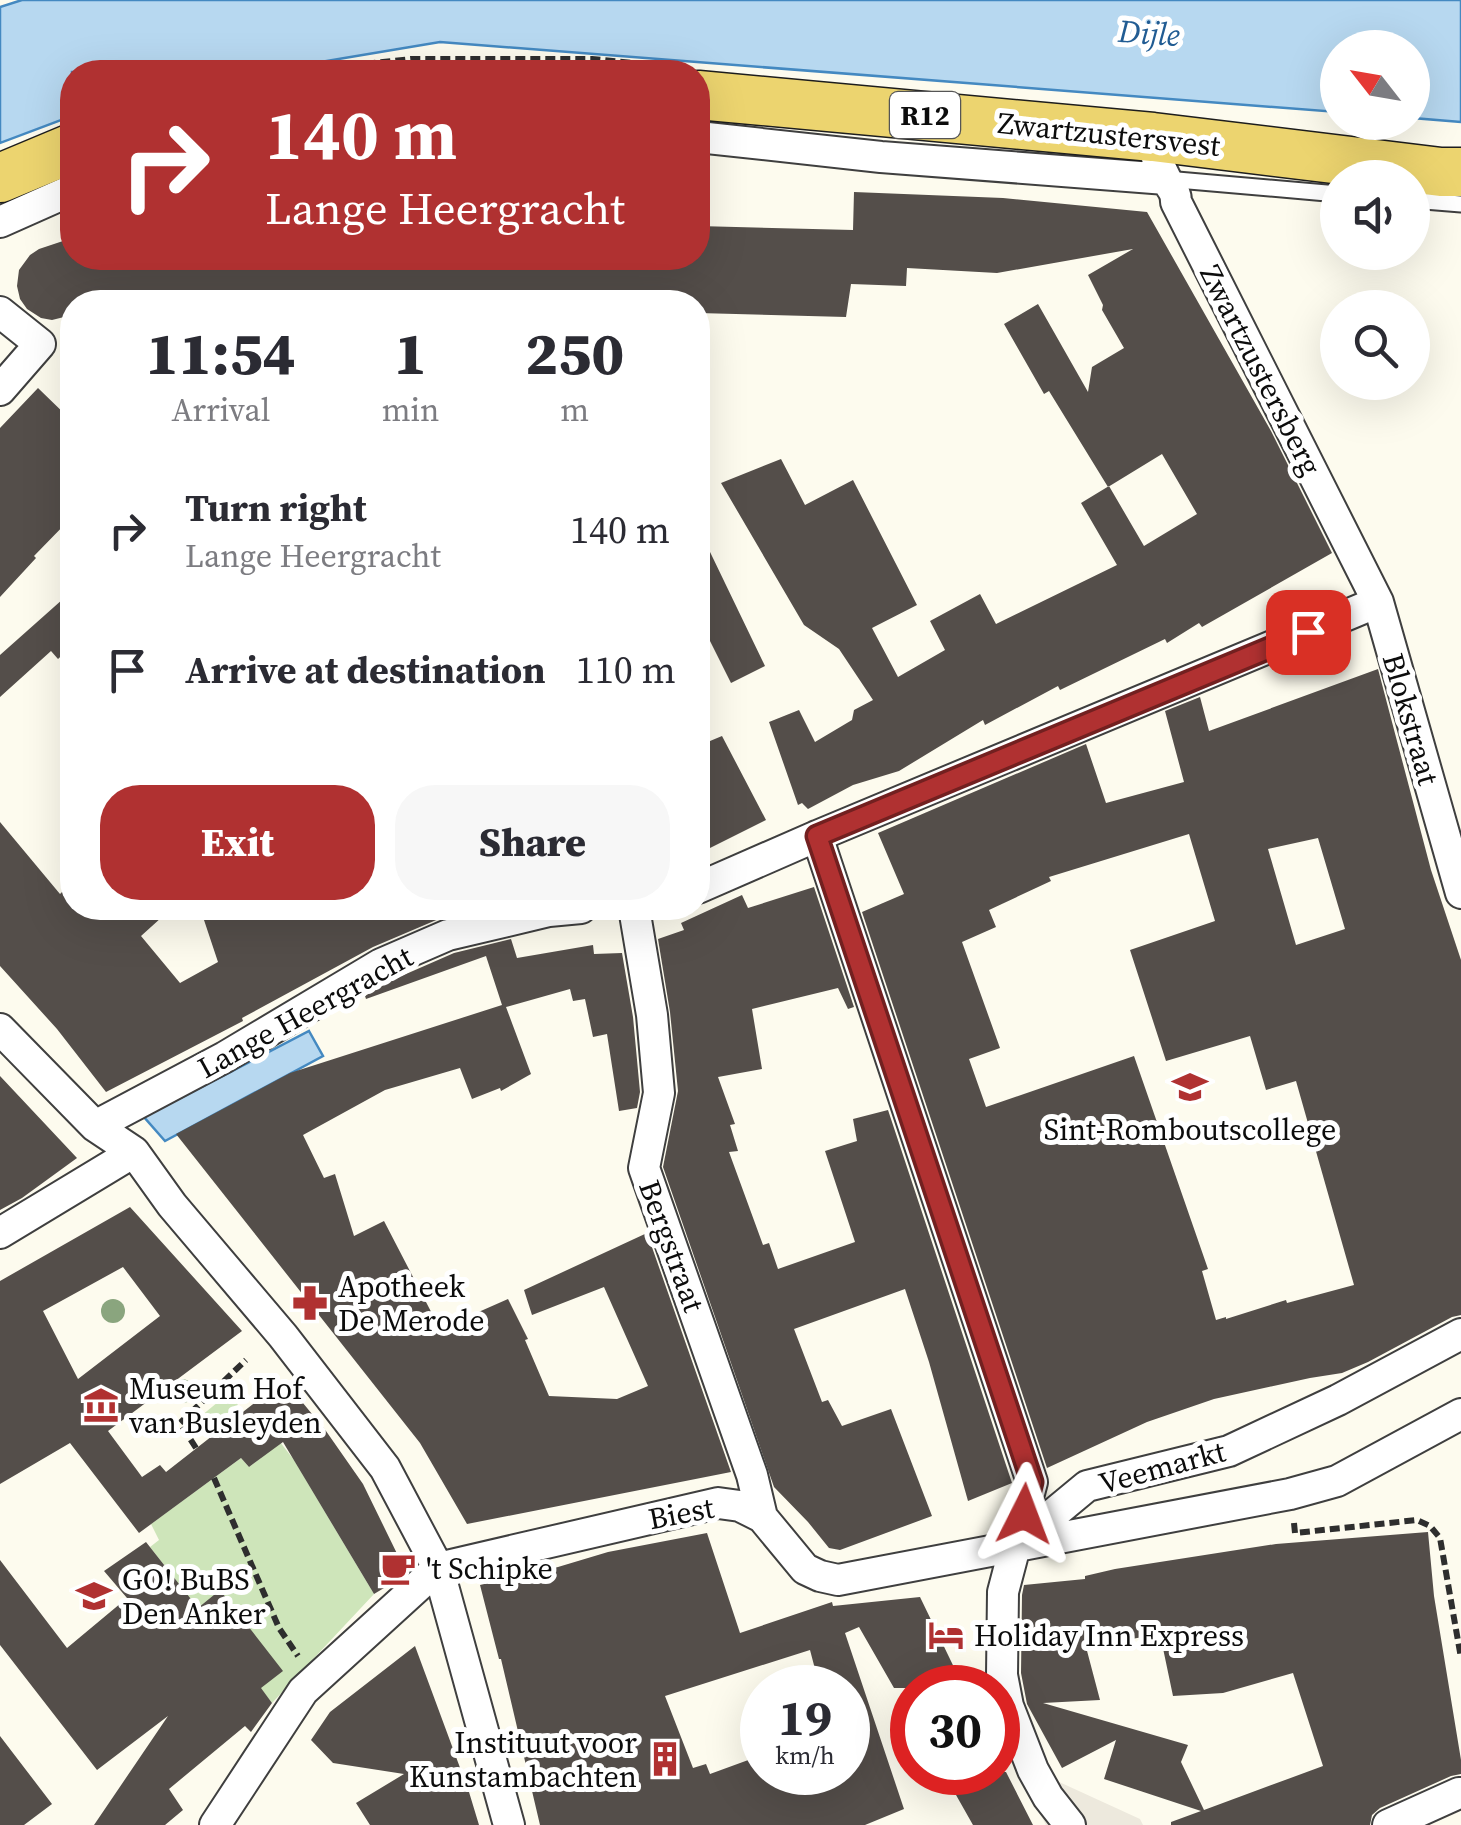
<!DOCTYPE html>
<html lang="en">
<head>
<meta charset="utf-8">
<style>
  :root { --surface:#fff; --page:#f7f7f7; --text:#2b2b33; --muted:#7c7c81; --accent:#b03131 }
  body { margin:0; font-family:"Source Serif 4",serif; background:var(--page); color:var(--text); height:100vh; display:flex; flex-direction:column; font-size:38px; white-space:nowrap }
  * { box-sizing:border-box; margin:0 }
  p { font-size:32px; color:var(--muted) }
  .icon { flex:none; width:55px; height:55px; fill:none; stroke:currentColor; stroke-width:2; stroke-linecap:round; stroke-linejoin:round }
  .map { position:relative; flex:1; overflow:hidden }
  .side { position:absolute; left:60px; top:290px; width:650px; height:630px; display:flex; flex-direction:column; background:var(--surface); border-radius:40px; box-shadow:0 10px 40px #0002 }
  .side>* { flex:none }
  .guide { position:absolute; left:60px; top:60px; width:650px; height:210px; border-radius:40px; box-shadow:0 10px 40px #0002; background:#b03131; color:#fff; overflow:hidden }
  .needle { width:65px; rotate:301deg }
  .controls { position:absolute; left:1320px; top:30px; display:grid; gap:20px }
  .controls a { display:grid; place-items:center; width:110px; height:110px; border-radius:50%; background:var(--surface); box-shadow:0 10px 40px #0002; font-size:50px }
  .speed { position:absolute; left:740px; top:1665px; display:flex; gap:20px; font-size:50px; font-weight:700; text-align:center }
  .speed>* { display:grid; place-content:center; width:130px; height:130px; border-radius:50%; background:var(--surface); box-shadow:0 10px 40px #0002; line-height:1 }
  .speed small { font-size:25px; font-weight:400 }
  .speed .limit { border:15px solid #d22; background:#fff; color:#111 }
  .pin { position:absolute; display:grid; place-items:center; width:85px; height:85px; color:#fff; margin:-42px; border-radius:20px; box-shadow:0 5px 15px #0006 }
  .me { position:absolute; width:110px; margin:-55px; rotate:3deg; stroke-linejoin:round; filter:drop-shadow(0 0 8px #0008) }
  .turn { display:flex; align-items:center; gap:35px; height:210px; padding:0 40px; font-size:45px }
  .turn .icon { width:130px; height:130px; stroke-width:2.5 }
  .turn b { display:block; font-size:70px; line-height:85px }
  .eta { display:flex; justify-content:space-evenly; align-items:center; height:170px; text-align:center }
  .eta b { font-size:60px; font-weight:800; line-height:70px }
  .action { display:flex; gap:20px; margin-top:auto; padding:20px 40px }
  .action a { flex:1; height:115px; border-radius:40px; background:var(--accent); color:#fff; font-size:40px; font-weight:800; line-height:115px; text-align:center }
  .action a+a { background:var(--page); color:var(--text) }
  ul { padding:0; list-style:none }
  li { display:flex; align-items:center; gap:30px; height:140px; padding:0 40px }
  li div { flex:1 }
  li b { display:block; font-size:38px }
  li em { font-style:normal }
  .map>svg:first-child { display:block }
</style>
</head>
<body>
<div class="map">
<svg width="1461" height="1825" viewBox="0 0 1461 1825">
  <rect width="100%" height="100%" fill="#fdfbee"/>
  <path fill="#cee5ba" d="M 229,1393 L 238,1405 L 197,1437 L 190,1425 Z
    M 273,1433 L 294,1460 L 374,1594 L 272,1703 L 150,1547 L 159,1540 L 151,1524 L 241,1458 L 249,1467 L 261,1458 Z"/>
  <path fill="#ede9dd" d="M 1033,1770 L 1140,1819 L 1143,1825 L 1046,1825 L 1020,1776 Z"/>
  <path fill="#b7d8f0" stroke="#4489c1" stroke-width="2.5" d="M 22,0 L 1461,0 L 1461,122 L 1413,118 L 1412,48 L 1338,48 L 1337,112 L 440,42 L 261,72 L 72,72 L 72,116 L 0,143 L 0,7 Z
    M 309,1031 L 323,1056 L 165,1141 L 144,1117 Z"/>
  <path fill="#544e4a" fill-rule="evenodd" d="M 854,192 L 1003,198 L 1147,212 L 1271,431 L 1332,553 L 1202,627 L 1199,623 L 1167,643 L 1165,639 L 1060,690 L 1058,686 L 985,725 L 983,720 L 899,771 L 853,785 L 808,809 L 802,803 L 798,805 L 769,722 L 799,710 L 815,742 L 852,720 L 854,710 L 873,700 L 839,649 L 804,625 L 721,483 L 781,459 L 805,505 L 853,480 L 917,605 L 872,628 L 898,677 L 945,650 L 930,621 L 980,594 L 996,624 L 1117,565 L 1081,503 L 1109,486 L 1144,546 L 1197,514 L 1162,454 L 1108,487 L 1049,391 L 1044,394 L 1004,324 L 1038,304 L 1088,392 L 1092,367 L 1124,348 L 1102,310 L 1103,305 L 1088,275 L 1133,249 L 997,273 L 907,268 L 906,286 L 851,284 L 846,317 L 698,313 L 698,302 L 72,302 L 72,315 L 52,320 L 41,318 L 27,309 L 20,299 L 17,286 L 19,270 L 30,255 L 39,249 L 72,238 L 72,258 L 698,258 L 698,226 L 853,230 Z
    M 38,388 L 72,421 L 72,517 L 34,556 L 36,558 L 0,597 L 0,428 Z
    M 698,527 L 765,666 L 731,683 L 698,617 Z
    M 72,591 L 72,646 L 58,659 L 51,651 L 0,697 L 0,655 Z
    M 1378,669 L 1431,870 L 1461,960 L 1461,1315 L 1452,1317 L 1368,1362 L 1342,1373 L 1310,1378 L 1214,1399 L 1147,1422 L 1047,1468 L 862,912 L 904,894 L 878,833 L 1086,744 L 1106,803 L 1184,782 L 1165,711 L 1200,697 L 1209,731 ZM 1189,834 L 1215,921 L 1130,950 L 1166,1061 L 1250,1036 L 1266,1090 L 1296,1081 L 1354,1285 L 1287,1303 L 1286,1300 L 1226,1319 L 1226,1317 L 1216,1320 L 1202,1271 L 1208,1269 L 1134,1056 L 986,1107 L 969,1059 L 1000,1048 L 962,942 L 996,927 L 989,910 L 1051,881 L 1049,877 ZM 1318,838 L 1345,929 L 1296,945 L 1268,849 Z
    M 722,736 L 766,820 L 698,854 L 698,746 Z
    M 0,822 L 60,894 L 72,882 L 72,908 L 172,908 L 141,936 L 180,983 L 218,962 L 200,908 L 483,908 L 441,918 L 373,947 L 242,1018 L 243,1021 L 106,1092 L 57,1029 L 0,966 Z
    M 814,887 L 854,1007 L 848,1009 L 838,988 L 752,1009 L 762,1069 L 718,1077 L 735,1124 L 730,1125 L 738,1151 L 729,1152 L 763,1245 L 769,1243 L 778,1269 L 855,1242 L 825,1151 L 857,1141 L 853,1119 L 888,1110 L 1012,1483 L 968,1501 L 929,1362 L 905,1289 L 794,1329 L 822,1402 L 828,1400 L 842,1426 L 891,1409 L 932,1516 L 840,1550 L 829,1548 L 808,1522 L 774,1487 L 663,1167 L 678,1091 L 670,1012 L 658,939 L 684,930 L 681,923 L 742,895 L 748,908 Z
    M 511,939 L 517,958 L 593,945 L 594,954 L 622,953 L 633,1017 L 640,1092 L 637,1108 L 619,1111 L 607,1034 L 593,1037 L 585,999 L 573,1001 L 570,989 L 506,1007 L 531,1074 L 501,1091 L 500,1088 L 472,1099 L 460,1068 L 385,1090 L 303,1135 L 324,1178 L 335,1174 L 354,1236 L 384,1221 L 440,1329 L 508,1299 L 528,1339 L 525,1340 L 549,1396 L 617,1399 L 648,1386 L 604,1287 L 532,1315 L 524,1290 L 647,1233 L 731,1472 L 467,1524 L 420,1443 L 176,1134 L 290,1073 L 502,1005 L 486,956 L 366,999 L 365,996 L 390,981 L 454,953 Z
    M 0,1076 L 77,1158 L 22,1198 L 0,1210 Z
    M 130,1207 L 242,1331 L 108,1431 L 142,1477 L 160,1465 L 166,1472 L 284,1380 L 326,1431 L 363,1484 L 406,1572 L 399,1579 L 374,1594 L 283,1442 L 249,1467 L 241,1458 L 139,1533 L 70,1443 L 0,1484 L 0,1281 ZM 123,1267 L 160,1316 L 78,1379 L 43,1311 Z
    M 1428,1532 L 1434,1596 L 1461,1760 L 1461,1774 L 1451,1776 L 1380,1808 L 1372,1815 L 1370,1825 L 1171,1825 L 1171,1822 L 1201,1811 L 1104,1779 L 1116,1740 L 1062,1768 L 1027,1704 L 1021,1673 L 1022,1595 L 1024,1585 L 1085,1579 L 1085,1576 L 1115,1569 L 1276,1544 ZM 1160,1634 L 1173,1696 L 1223,1693 L 1293,1673 L 1323,1766 L 1204,1810 L 1181,1762 L 1188,1745 L 1043,1703 L 1100,1700 L 1086,1647 Z
    M 707,1533 L 740,1633 L 832,1602 L 833,1606 L 920,1597 L 964,1688 L 894,1688 L 859,1627 L 845,1633 L 904,1809 L 865,1825 L 540,1825 L 501,1659 L 499,1659 L 480,1585 L 558,1567 L 608,1552 ZM 810,1650 L 820,1688 L 848,1688 L 848,1772 L 762,1772 L 762,1755 L 710,1774 L 706,1764 L 693,1768 L 665,1696 Z
    M 146,1542 L 198,1608 L 220,1590 L 283,1671 L 261,1688 L 272,1703 L 251,1732 L 245,1726 L 169,1789 L 183,1810 L 165,1825 L 94,1825 L 168,1716 L 97,1770 L 0,1645 L 0,1560 L 67,1648 L 127,1598 L 104,1571 Z
    M 415,1646 L 469,1792 L 479,1825 L 370,1825 L 356,1803 L 404,1774 L 333,1763 L 311,1740 L 330,1712 Z
    M 0,1736 L 52,1804 L 24,1825 L 0,1825 Z
    M 943,1772 L 1006,1772 L 1033,1825 L 973,1825 Z"/>
  <g fill="none" stroke-linecap="round" stroke-linejoin="round">
    <defs>
      <path id="service" d="M 1166,179 L 1338,194
        M 1412,200 L 1461,204"/>
      <path id="minor" d="M 698,137 L 881,157 L 1166,179
        M 1153,137 C 1154,151 1159,166 1166,179 C 1171,188 1176,191 1176,202 L 1378,602 L 1461,893
        M 0,222 L 72,190
        M 0,312 L 40,344 L 0,390
        M 817,836 L 1032,1482 L 1003,1592 L 1002,1675 L 1008,1706 L 1033,1770 L 1048,1797 L 1070,1825
        M 698,888 L 817,836 L 1378,602
        M 634,908 L 652,1015 L 659,1093 L 644,1168 L 752,1475 L 762,1517
        M 0,1029 L 95,1126 L 134,1152 L 172,1205 L 283,1336 L 385,1468 L 438,1568 L 509,1825
        M 95,1126 L 225,1057 L 381,964 L 448,935 L 549,911 L 581,908
        M 0,1233 L 134,1152
        M 1017,1544 L 1087,1486 L 1229,1451 L 1338,1400 L 1461,1334
        M 215,1825 L 303,1691 L 438,1568 L 718,1503 L 740,1506 L 762,1517 L 805,1569 L 820,1576 L 838,1580 L 1290,1494 L 1337,1481 L 1461,1414
        M 1388,1825 L 1459,1793"/>
      <path id="primary" d="M 698,95 L 1153,137 L 1441,172 L 1461,172
        M 0,178 L 72,148"/>
    </defs>
    <use href="#service" stroke="#3f3f3f" stroke-width="19"/>
    <use href="#minor" stroke="#3f3f3f" stroke-width="34"/>
    <use href="#primary" stroke="#1d1d1d" stroke-width="51"/>
    <path stroke="#2e2e2e" stroke-width="6" stroke-dasharray="10 5" stroke-linecap="butt" d="M 291,72 L 411,59 L 592,59 L 673,67
      M 196,1448 L 180,1423 L 246,1360
      M 214,1478 L 279,1628 L 298,1656
      M 1294,1523 L 1295,1533 L 1417,1520 L 1430,1526 L 1440,1538 L 1461,1658"/>
    <use href="#service" stroke="#fff" stroke-width="15"/>
    <use href="#minor" stroke="#fff" stroke-width="30"/>
    <use href="#primary" stroke="#ecd46f" stroke-width="48"/>
  </g>
  <g fill="#8aa57e">
    <circle cx="113" cy="1311" r="12"/>
    <circle cx="182" cy="1391" r="12"/>
  </g>
  <g fill="none" stroke-linecap="round" stroke-linejoin="round">
    <defs>
      <path id="route" d="M 1024,1514 L 1032,1482 L 817,836 L 1308,632"/>
    </defs>
    <use href="#route" stroke="#722020" stroke-width="25"/>
    <use href="#route" stroke="#b03131" stroke-width="18"/>
  </g>
  <defs>
    <symbol id="school-bare" viewBox="-9 -9 18 18"><path d="M0-5L7-2L0 1L-7-2ZM-4 1L0 2.5L4 1V4Q0 6-4 4Z" fill="#b03131" stroke="#fff" stroke-width="2.5" paint-order="stroke"/></symbol>
    <symbol id="pharmacy-bare" viewBox="-9 -9 18 18"><path d="M-2-6h4v4h4v4h-4v4h-4v-4h-4v-4h4Z" fill="#b03131" stroke="#fff" stroke-width="2.5" paint-order="stroke"/></symbol>
    <symbol id="museum-bare" viewBox="-9 -9 18 18"><path d="M0-6L6-3V-2H-6V-3ZM-5-1h2V3h-2ZM-1-1h2V3h-2ZM3-1h2V3H3ZM-6 4H6V6H-6Z" fill="#b03131" stroke="#fff" stroke-width="2.5" paint-order="stroke"/></symbol>
    <symbol id="cafe-bare" viewBox="-9 -9 18 18"><path d="M-5.5-4.5H6V0H3Q3 3.5 0 3.5H-2.5Q-5.5 3.5-5.5 0ZM3-3.2v2h1.7v-2ZM-6 4.5H4V6H-6Z" fill="#b03131" stroke="#fff" stroke-width="2.5" paint-order="stroke"/></symbol>
    <symbol id="hotel-bare" viewBox="-9 -9 18 18"><path d="M-6-4.5h1.5V1H6V5H4.5V3h-9V5H-6ZM-4 0a1.8 1.8 0 1 1 3.6 0ZM.5 0V-2.5h3Q6-2.5 6 0Z" fill="#b03131" stroke="#fff" stroke-width="2.5" paint-order="stroke"/></symbol>
    <symbol id="building-bare" viewBox="-9 -9 18 18"><path d="M-4-6H4V6H1V3H-1V6H-4ZM-2.5-4.3h1.7v1.8h-1.7ZM.8-4.3h1.7v1.8H.8ZM-2.5-1h1.7V.8h-1.7ZM.8-1h1.7V.8H.8Z" fill="#b03131" stroke="#fff" stroke-width="2.5" paint-order="stroke"/></symbol>
  </defs>
  <g fill-rule="evenodd">
    <use href="#school-bare" x="1165" y="1062" width="50" height="50"/>
    <use href="#pharmacy-bare" x="285" y="1278" width="50" height="50"/>
    <use href="#museum-bare" x="76" y="1380" width="50" height="50"/>
    <use href="#cafe-bare" x="373" y="1543" width="50" height="50"/>
    <use href="#school-bare" x="69" y="1571" width="50" height="50"/>
    <use href="#hotel-bare" x="921" y="1610" width="50" height="50"/>
    <use href="#building-bare" x="640" y="1734" width="50" height="50"/>
  </g>
  <g text-anchor="middle" dominant-baseline="central" stroke-width="10" stroke-linejoin="round" paint-order="stroke">
    <rect fill="#fff" stroke="#555" stroke-width="2.5" x="890" y="92" width="70" height="46" rx="8"/>
    <g font-size="28" font-weight="bold" fill="#0c0c0c">
      <text x="925" y="115">R12</text>
    </g>
    <g font-size="30" fill="#0c0c0c" stroke="#fff">
      <text transform="translate(1109 134) rotate(6)">Zwartzustersvest</text>
      <text transform="translate(1261 370) rotate(63)">Zwartzustersberg</text>
      <text transform="translate(1411 719) rotate(74)">Blokstraat</text>
      <text transform="translate(305 1012) rotate(-29)">Lange Heergracht</text>
      <text transform="translate(672 1246) rotate(70)">Bergstraat</text>
      <text transform="translate(1162 1467) rotate(-15)">Veemarkt</text>
      <text transform="translate(681 1513) rotate(-11)">Biest</text>
    </g>
    <g font-size="30" fill="#0c0c0c" stroke="#fff" text-anchor="start">
      <text x="1190" y="1129" text-anchor="middle">Sint-Romboutscollege</text>
      <text x="338" y="1286">Apotheek<tspan x="338" dy="34">De Merode</tspan></text>
      <text x="129" y="1388">Museum Hof<tspan x="129" dy="34">van Busleyden</tspan></text>
      <text x="426" y="1568">'t Schipke</text>
      <text x="122" y="1579">GO! BuBS<tspan x="122" dy="34">Den Anker</tspan></text>
      <text x="974" y="1635">Holiday Inn Express</text>
      <text x="637" y="1742" text-anchor="end">Instituut voor<tspan x="637" dy="34">Kunstambachten</tspan></text>
    </g>
    <g font-size="32" font-style="italic" fill="#215c93" stroke="#fff">
      <text transform="translate(1149 33) rotate(4)">Dijle</text>
    </g>
  </g>
</svg>
<div class="controls">
<a><svg class="needle" viewBox="-14 -14 28 28"><path d="M0-13l5 13h-10z" fill="#e53935"/><path d="M0 13l5-13h-10z" fill="#7c7c81"/></svg></a>
<a><svg class="icon" aria-label="sound" viewBox="0 0 24 24"><path d="M4 9h4l5-4v14l-5-4H4zM17 9q2 3 0 6"/></svg></a>
<a><svg class="icon" aria-label="search" viewBox="0 0 24 24"><circle cx="10" cy="10" r="6"/><path d="M15 15l6 6"/></svg></a>
</div>
<div class="speed"><div>19<small>km/h</small></div><div class="limit">30</div></div>
<div class="pin" style="left:1308px;top:632px;background:#d93025"><svg class="icon" aria-label="arrive" viewBox="0 0 24 24"><path d="M6 21V4h12l-3 4 3 4H6"/></svg></div>
<svg class="me" style="left:1024px;top:1514px" viewBox="-20 -20 40 40"><path d="M0-17L14 15 0 8-14 15z" fill="#b03131" stroke="#fff" stroke-width="4"/></svg>
<div class="guide">
<div class="turn"><svg class="icon" aria-label="right" viewBox="0 0 24 24"><path d="M7 20v-9h11M14 6l5 5-5 5"/></svg><div><b>140 m</b>Lange Heergracht</div></div>
</div>
<section class="side">
<div class="eta">
<div><b>11:54</b><p>Arrival</p></div>
<div><b>1</b><p>min</p></div>
<div><b>250</b><p>m</p></div>
</div>
<ul>
<li><svg class="icon" aria-label="right" viewBox="0 0 24 24"><path d="M7 20v-9h11M14 6l5 5-5 5"/></svg><div><b>Turn right</b><p>Lange Heergracht</p></div><em>140 m</em></li>
<li><svg class="icon" aria-label="arrive" viewBox="0 0 24 24"><path d="M6 21V4h12l-3 4 3 4H6"/></svg><div><b>Arrive at destination</b></div><em>110 m</em></li>
</ul>
<div class="action"><a>Exit</a><a>Share</a></div>
</section>
</div>
</body>
</html>
